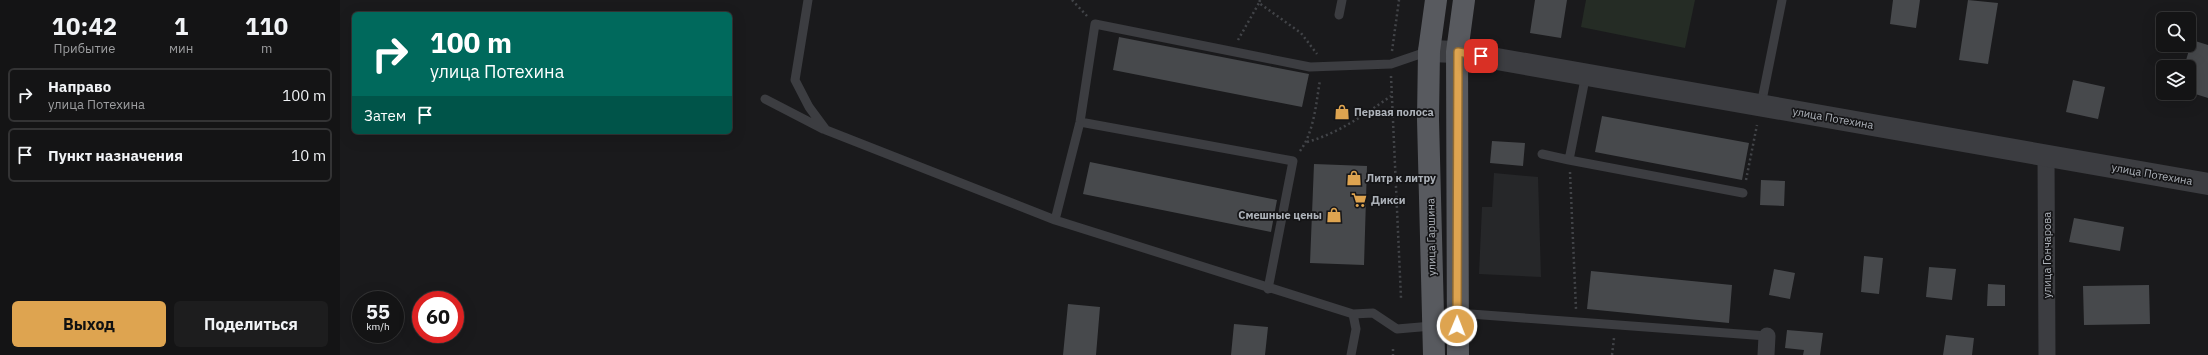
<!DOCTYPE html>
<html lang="ru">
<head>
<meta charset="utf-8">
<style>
  :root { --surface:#141415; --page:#1d1d1e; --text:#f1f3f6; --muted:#9d9ea0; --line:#333334; --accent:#dea450 }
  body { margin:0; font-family:"IBM Plex Sans",sans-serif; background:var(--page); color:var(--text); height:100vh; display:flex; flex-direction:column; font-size:15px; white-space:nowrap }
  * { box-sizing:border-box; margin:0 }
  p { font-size:13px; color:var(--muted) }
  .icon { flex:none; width:22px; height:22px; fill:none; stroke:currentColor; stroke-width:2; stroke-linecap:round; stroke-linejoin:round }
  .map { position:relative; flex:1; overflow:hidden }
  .sheet { display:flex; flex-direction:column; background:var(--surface); width:340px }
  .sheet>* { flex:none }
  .banner { position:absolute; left:12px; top:12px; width:380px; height:122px; border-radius:6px; box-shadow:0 4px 16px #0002,0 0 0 1px var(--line); background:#00695c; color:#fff; overflow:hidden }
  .tools { position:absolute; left:1816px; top:12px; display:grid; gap:8px }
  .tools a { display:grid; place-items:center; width:40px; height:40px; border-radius:6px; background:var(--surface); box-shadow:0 4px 16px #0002,0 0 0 1px var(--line); font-size:20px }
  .speed { position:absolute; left:12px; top:291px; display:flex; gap:8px; font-size:20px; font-weight:700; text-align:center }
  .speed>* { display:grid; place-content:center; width:52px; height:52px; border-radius:50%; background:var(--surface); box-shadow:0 4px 16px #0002,0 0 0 1px var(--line); line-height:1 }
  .speed small { font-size:10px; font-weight:400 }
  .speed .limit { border:6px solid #d22; background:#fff; color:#111 }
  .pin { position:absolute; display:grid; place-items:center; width:34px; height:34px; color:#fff; margin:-17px; border-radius:8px; box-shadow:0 2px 6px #0006 }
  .me { position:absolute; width:44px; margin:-22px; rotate:1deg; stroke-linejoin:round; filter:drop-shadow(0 0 3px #0008) }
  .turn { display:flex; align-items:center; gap:14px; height:84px; padding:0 12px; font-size:18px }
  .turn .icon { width:52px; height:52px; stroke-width:2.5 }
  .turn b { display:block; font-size:28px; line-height:34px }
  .then { display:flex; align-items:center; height:38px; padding:0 12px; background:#0003; gap:8px; font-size:15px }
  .eta { display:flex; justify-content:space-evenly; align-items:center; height:68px; text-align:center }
  .eta b { font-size:24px; font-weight:700; line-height:28px }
  .button { display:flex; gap:8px; margin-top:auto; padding:8px 12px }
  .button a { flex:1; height:46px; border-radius:6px; background:var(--accent); color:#111; font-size:16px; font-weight:700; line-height:46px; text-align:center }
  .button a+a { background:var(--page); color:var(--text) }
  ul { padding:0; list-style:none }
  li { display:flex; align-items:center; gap:12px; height:54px; margin:0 8px 6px; padding:0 4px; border:2px solid var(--line); border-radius:6px }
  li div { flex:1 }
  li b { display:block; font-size:15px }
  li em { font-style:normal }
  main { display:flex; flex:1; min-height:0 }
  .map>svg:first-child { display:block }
</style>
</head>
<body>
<main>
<section class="sheet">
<div class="eta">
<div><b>10:42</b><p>Прибытие</p></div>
<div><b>1</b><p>мин</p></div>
<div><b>110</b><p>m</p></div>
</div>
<ul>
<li><svg class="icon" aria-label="right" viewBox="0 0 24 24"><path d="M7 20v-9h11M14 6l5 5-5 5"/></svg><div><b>Направо</b><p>улица Потехина</p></div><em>100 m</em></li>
<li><svg class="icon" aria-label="arrive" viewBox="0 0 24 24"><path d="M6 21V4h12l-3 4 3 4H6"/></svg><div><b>Пункт назначения</b></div><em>10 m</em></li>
</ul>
<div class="button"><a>Выход</a><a>Поделиться</a></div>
</section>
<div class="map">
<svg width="1868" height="355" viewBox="0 0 1868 355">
  <rect width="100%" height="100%" fill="#1a1a1c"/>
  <path fill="#262729" d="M 1154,173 L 1198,177 L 1201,277 L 1139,274 L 1142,207 L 1152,207 Z"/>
  <path fill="#252c25" d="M 1246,0 L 1355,0 L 1345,48 L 1241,27 Z"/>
  <path fill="#47494c" d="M 1195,0 L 1227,0 L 1221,38 L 1190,33 Z
    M 1553,0 L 1580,0 L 1576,28 L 1550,24 Z
    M 1628,0 L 1658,3 L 1648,64 L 1619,60 Z
    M 779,37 L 969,74 L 962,107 L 773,70 Z
    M 1852,40 L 1868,45 L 1868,98 L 1849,92 L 1849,67 L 1844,67 Z
    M 1733,80 L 1765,87 L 1758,119 L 1726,112 Z
    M 1262,116 L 1409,143 L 1402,180 L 1255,152 Z
    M 1152,141 L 1185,143 L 1183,166 L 1150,163 Z
    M 750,162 L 937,200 L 931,232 L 743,194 Z
    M 974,164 L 1027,166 L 1024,265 L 970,263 Z
    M 1421,180 L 1445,181 L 1444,206 L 1420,205 Z
    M 1734,218 L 1784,227 L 1780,251 L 1729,242 Z
    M 1524,256 L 1543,258 L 1539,294 L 1521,292 Z
    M 1589,267 L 1616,269 L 1612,300 L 1586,297 Z
    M 1434,269 L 1455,273 L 1450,299 L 1429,295 Z
    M 1251,271 L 1392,285 L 1389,323 L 1247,309 Z
    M 1648,284 L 1665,285 L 1665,306 L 1647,306 Z
    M 1809,285 L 1810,324 L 1744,325 L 1743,286 Z
    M 728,304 L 760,307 L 756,355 L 723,355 Z
    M 894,324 L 928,327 L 925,355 L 891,355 Z
    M 1447,330 L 1483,333 L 1480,355 L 1463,355 L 1464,350 L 1445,348 Z
    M 1606,335 L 1634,338 L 1632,355 L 1603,355 Z"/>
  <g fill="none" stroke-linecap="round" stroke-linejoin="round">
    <path stroke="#424448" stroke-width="2.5" stroke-dasharray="2 3" stroke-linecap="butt" d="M 732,0 L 747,16
      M 920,0 L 919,3 L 961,33 L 977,54
      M 898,40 L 919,3
      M 1052,51 L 1059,0
      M 1051,76 L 1061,298
      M 967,142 C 999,133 1024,115 1051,96
      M 960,151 C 974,132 976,104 980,80
      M 1230,172 L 1236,309
      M 1406,180 L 1417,125
      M 1053,349 L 1053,355
      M 1272,355 L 1274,338"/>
    <path stroke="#3c3d41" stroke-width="9" d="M 468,0 L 455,80 L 469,107 L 486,130 L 715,220 L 1013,314 L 1033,313 L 1057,329 L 1092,326
      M 999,15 L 1002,0
      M 1246,74 L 1229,160 L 1403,193
      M 425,99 L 483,129
      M 1421,105 L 1442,0
      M 740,122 L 953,161 L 928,289
      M 1202,154 L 1229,160
      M 715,220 L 740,122 L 755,24 L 970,67 L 1051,64 L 1089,51
      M 1117,313 L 1427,336
      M 1011,355 L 1016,329 L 1013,314"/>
    <path stroke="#3c3d41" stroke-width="17" d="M 1706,155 L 1707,355
      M 1426,355 L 1427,336"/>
    <path stroke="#3c3d41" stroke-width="22" d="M 1089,51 L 1117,52 L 1868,184"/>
    <path stroke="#585a5f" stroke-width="22" d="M 1094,355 L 1088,119 L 1089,51 L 1096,0
      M 1118,355 L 1117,52 L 1124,0"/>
  </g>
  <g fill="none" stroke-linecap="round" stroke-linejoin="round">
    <defs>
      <path id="route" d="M 1117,326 L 1118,52 L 1141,56"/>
    </defs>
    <use href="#route" stroke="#906b34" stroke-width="10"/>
    <use href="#route" stroke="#dea450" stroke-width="7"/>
  </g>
  <defs>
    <symbol id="shop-bare" viewBox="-9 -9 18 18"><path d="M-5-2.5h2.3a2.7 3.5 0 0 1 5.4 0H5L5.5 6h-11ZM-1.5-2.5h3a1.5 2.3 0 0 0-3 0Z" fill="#dea450" stroke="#151517" stroke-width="2.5" paint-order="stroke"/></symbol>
    <symbol id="supermarket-bare" viewBox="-9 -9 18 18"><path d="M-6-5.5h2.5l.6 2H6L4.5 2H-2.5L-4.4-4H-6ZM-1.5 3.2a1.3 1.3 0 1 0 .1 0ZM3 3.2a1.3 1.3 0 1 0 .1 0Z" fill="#dea450" stroke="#151517" stroke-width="2.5" paint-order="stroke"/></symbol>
  </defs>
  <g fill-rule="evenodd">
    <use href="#shop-bare" x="991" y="101" width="22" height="22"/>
    <use href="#shop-bare" x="1003" y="167" width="22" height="22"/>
    <use href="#supermarket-bare" x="1008" y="189" width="22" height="22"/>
    <use href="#shop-bare" x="983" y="204" width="22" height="22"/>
  </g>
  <g text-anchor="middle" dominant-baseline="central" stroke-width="3.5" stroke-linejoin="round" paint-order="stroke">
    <g font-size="11" font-weight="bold" fill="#aeb3ba" stroke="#151517" text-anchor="start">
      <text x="1014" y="112">Первая полоса</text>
      <text x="1026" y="178">Литр к литру</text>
      <text x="1031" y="200">Дикси</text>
      <text x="982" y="215" text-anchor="end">Смешные цены</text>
    </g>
    <g font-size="11" fill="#aeb3ba" stroke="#151517">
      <text transform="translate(1493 118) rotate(10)">улица Потехина</text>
      <text transform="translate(1812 174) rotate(10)">улица Потехина</text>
      <text transform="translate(1091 237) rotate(-91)">улица Гаршина</text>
      <text transform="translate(1707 255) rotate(-90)">улица Гончарова</text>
    </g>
  </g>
</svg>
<div class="tools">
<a><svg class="icon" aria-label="search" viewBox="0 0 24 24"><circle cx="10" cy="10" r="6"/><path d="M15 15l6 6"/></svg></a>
<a><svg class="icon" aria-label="layers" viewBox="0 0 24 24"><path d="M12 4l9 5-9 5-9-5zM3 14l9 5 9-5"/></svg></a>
</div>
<div class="speed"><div>55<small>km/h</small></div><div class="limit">60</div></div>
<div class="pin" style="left:1141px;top:56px;background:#d93025"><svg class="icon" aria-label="arrive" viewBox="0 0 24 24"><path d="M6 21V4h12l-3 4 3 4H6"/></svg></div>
<svg class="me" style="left:1117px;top:326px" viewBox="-20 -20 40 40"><circle r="17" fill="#dea450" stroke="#fff" stroke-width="3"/><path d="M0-11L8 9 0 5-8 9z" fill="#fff"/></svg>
<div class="banner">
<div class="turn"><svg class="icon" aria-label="right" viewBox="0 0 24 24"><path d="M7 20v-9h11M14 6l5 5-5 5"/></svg><div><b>100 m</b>улица Потехина</div></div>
<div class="then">Затем<svg class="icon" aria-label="arrive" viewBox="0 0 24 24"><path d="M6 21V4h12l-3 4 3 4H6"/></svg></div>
</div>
</div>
</main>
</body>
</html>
